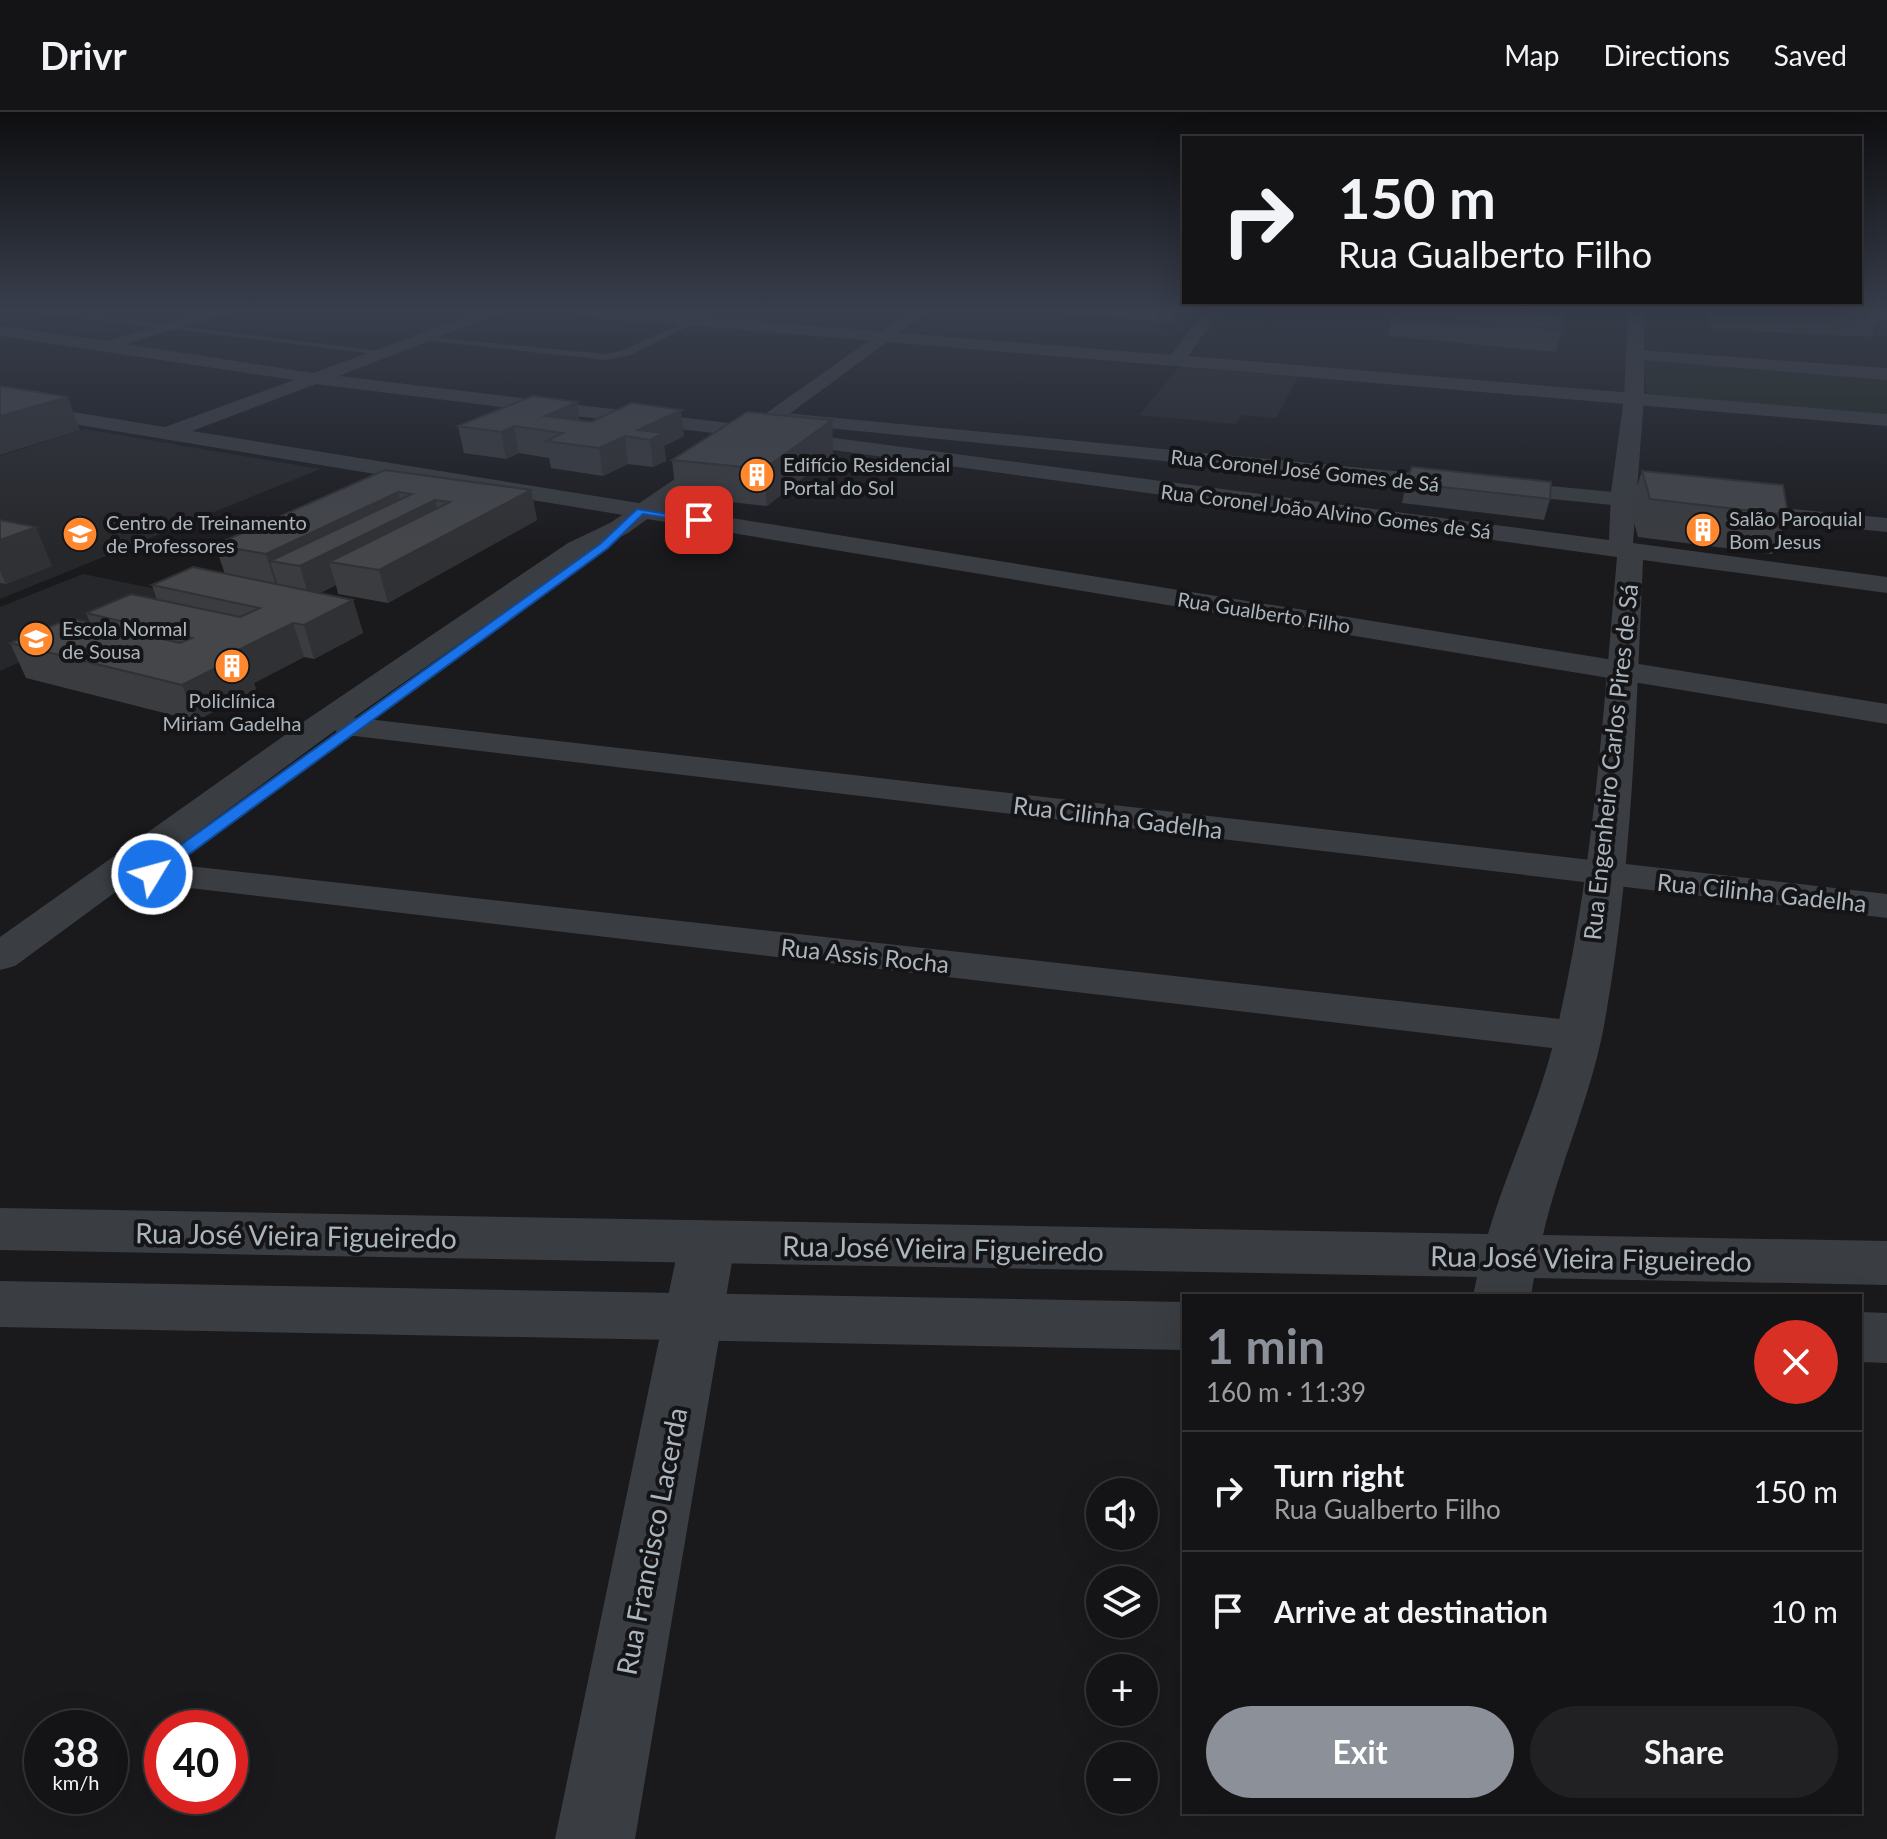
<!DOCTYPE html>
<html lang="en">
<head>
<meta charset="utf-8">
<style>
  :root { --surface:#141416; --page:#212123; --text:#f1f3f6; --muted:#9d9ea1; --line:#333335; --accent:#8c9099 }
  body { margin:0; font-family:Lato,sans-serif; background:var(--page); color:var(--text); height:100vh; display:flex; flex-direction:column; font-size:30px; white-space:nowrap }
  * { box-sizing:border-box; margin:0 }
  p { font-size:26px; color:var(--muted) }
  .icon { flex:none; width:44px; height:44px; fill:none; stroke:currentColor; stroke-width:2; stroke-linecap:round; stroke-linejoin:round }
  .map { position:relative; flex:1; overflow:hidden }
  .sheet { position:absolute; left:1182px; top:1182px; width:680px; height:520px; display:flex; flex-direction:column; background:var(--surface); border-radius:0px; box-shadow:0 8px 32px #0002,0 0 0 2px var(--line) }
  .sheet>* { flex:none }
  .hud { position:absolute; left:1182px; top:24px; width:680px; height:168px; border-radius:0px; box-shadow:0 8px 32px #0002,0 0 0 2px var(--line); background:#141416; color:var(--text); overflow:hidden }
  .fabs { position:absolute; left:1086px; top:1366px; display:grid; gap:16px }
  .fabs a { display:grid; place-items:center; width:72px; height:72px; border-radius:50%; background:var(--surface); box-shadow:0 8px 32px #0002,0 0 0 2px var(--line); font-size:40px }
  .speed { position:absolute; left:24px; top:1598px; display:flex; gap:16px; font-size:40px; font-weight:700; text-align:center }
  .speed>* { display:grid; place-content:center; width:104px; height:104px; border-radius:50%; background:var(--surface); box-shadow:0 8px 32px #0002,0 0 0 2px var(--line); line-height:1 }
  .speed small { font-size:20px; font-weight:400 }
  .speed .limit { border:12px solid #d22; background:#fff; color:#111 }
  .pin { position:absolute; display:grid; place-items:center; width:68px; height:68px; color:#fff; margin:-34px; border-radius:16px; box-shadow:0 4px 12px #0006 }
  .me { position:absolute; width:88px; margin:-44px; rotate:53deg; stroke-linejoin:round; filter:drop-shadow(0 0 6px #0008) }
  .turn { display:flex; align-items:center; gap:28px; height:168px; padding:0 24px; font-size:36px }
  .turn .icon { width:104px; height:104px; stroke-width:2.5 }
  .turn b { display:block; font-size:56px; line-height:68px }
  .round { display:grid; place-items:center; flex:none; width:84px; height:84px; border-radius:42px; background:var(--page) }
  .head { display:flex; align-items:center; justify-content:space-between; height:136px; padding:0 24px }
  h1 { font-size:48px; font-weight:700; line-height:60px; color:var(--accent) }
  .primary-button { display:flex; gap:16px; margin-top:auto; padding:16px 24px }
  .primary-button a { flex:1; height:92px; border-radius:48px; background:var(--accent); color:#fff; font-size:32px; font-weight:700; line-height:92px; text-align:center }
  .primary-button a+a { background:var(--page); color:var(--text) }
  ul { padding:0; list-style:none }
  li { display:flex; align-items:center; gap:24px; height:120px; padding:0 24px; border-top:2px solid var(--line) }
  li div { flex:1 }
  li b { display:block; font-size:30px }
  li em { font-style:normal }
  header { display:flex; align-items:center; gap:48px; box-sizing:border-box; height:112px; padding:0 40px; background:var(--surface); border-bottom:2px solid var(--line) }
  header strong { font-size:38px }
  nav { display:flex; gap:44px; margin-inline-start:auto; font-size:28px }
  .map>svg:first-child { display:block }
</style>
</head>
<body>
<header>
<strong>Drivr</strong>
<nav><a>Map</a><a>Directions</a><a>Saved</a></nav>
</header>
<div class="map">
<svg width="1887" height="1727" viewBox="0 0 1887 1727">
  <rect width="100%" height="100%" fill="#1a1a1d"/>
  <path fill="#26272a" d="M 1179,255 L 1298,265 L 1276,306 L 1242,303 L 1236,312 L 1139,303 Z
    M 84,317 L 320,357 L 0,487 L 0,344 Z
    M 83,462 L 176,481 L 0,559 L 0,495 Z"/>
  <path fill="#20281f" d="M 1642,248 L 1887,266 L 1887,305 L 1648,285 Z"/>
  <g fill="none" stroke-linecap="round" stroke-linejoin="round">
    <path fill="#3a3d42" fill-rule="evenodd" d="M 29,199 L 55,199 L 388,240 L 383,243 Z
      M 694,206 L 702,208 L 630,243 L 606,248 L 414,227 L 419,224 L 606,242 L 623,238 Z"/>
    <path fill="#3a3d42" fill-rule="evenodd" d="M 208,199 L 233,199 L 126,232 L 313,261 L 483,199 L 505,199 L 339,264 L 737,312 L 747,318 L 737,324 L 316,272 L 192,319 L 1887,592 L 1887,612 L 0,300 L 0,288 L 165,315 L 294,268 L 0,224 L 0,214 L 107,229 Z
      M 570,199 L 631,199 L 1171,243 L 1204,199 L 1220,199 L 1188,244 L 1887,302 L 1887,314 L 578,204 Z
      M 1636,238 L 1887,256 L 1887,268 L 1630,247 L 1630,239 Z
      M 774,300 L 1887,406 L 1887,420 L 767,310 L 764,306 L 767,302 Z
      M 350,605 L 1887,782 L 1887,806 L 338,622 L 333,615 L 338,608 Z
      M 152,750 L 1578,909 L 1594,913 L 1601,924 L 1594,935 L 1578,939 L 138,770 L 132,762 L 138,754 Z
      M 707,1111 L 727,1117 L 735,1132 L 635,1727 L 555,1727 L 679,1132 L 687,1117 Z"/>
    <path fill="#3a3d42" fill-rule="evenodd" d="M 911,199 L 929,199 L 773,314 L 759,314 L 756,310 L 759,306 Z
      M 1628,199 L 1644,199 L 1644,286 L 1633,431 L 1887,465 L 1887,481 L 1643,448 C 1636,605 1632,764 1603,919 C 1589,989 1559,1054 1543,1123 L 1887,1129 L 1887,1173 L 1534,1166 L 1531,1184 L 1473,1184 L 1477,1165 L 0,1138 L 0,1096 L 1488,1122 C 1508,1054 1540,990 1556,921 C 1593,765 1603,604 1617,445 L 774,330 L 763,324 L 774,318 L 1609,428 L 1611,380 L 1624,286 Z
      M 725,333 L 733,335 L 736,340 L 733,345 L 628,421 L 586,443 L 333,620 L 15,854 L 0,858 L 0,825 L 309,606 L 568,431 L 610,411 Z
      M 0,1169 L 1184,1190 L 1184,1238 L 0,1215 Z
      M 1860,1200 L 1887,1201 L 1887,1251 L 1860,1250 Z"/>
    <path fill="#565b61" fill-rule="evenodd" d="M 1847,199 L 1887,199 L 1887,208 L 1855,204 Z"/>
  </g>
  <path fill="#3a3c40" d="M 1043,199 L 1179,199 L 1179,202 L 1170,210 Z
    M 1712,199 L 1876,199 L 1880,203 L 1871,225 L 1712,217 L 1709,205 Z
    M 1565,202 L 1556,240 L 1388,224 L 1392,203 Z
    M 580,308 L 684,324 L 664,334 L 666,349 L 653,355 L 628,352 L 603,364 L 551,356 L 549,346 L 519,341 L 506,347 L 464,341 L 458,314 Z
    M 832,308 L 833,342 L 767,394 L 676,384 L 672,348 Z
    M 385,358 L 531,378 L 537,408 L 388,491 L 338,482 L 336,473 L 320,481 L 353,488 L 363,521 L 314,547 L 304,545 L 254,571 L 256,577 L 196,609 L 26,566 L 10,531 L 90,511 L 86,501 L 157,488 L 152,473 L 225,462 L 215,433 Z
    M 1642,359 L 1788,403 L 1772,442 L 1638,425 L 1630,396 Z
    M 1406,371 L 1550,387 L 1544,408 L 1402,391 Z
    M 0,408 L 52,454 L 6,472 L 0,471 Z"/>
  <path fill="#303134" d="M 1171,199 L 1179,199 L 1179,202 L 1170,210 Z
    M 68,285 L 80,318 L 0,343 L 0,304 Z
    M 577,290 L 581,316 L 545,304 Z
    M 681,298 L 684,324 L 664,334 L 666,349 L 653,355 L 650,328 L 638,318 Z
    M 832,308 L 833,342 L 767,394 L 764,357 Z
    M 514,314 L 519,341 L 506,347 L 501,320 Z
    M 625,324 L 628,352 L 603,364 L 599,336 Z
    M 531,378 L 537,408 L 388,491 L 379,458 Z
    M 398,380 L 404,403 L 435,388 L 442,417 L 329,450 L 336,473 L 309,486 L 300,454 L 270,449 L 278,473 L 276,474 L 266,442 Z
    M 36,415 L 52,454 L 6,472 L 0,459 L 0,428 Z
    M 353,488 L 363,521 L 314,547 L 304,513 Z
    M 293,511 L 304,545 L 254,571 L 256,577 L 196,609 L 182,573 L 234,540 Z"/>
  <path fill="#44464a" stroke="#303134" stroke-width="2" d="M 1394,199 L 1518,199 L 1565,202 L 1562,217 L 1392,203 Z
    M 1782,199 L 1876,199 L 1880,203 Z
    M 0,274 L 68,285 L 0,304 Z
    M 533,284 L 577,290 L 545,304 L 591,310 L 632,291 L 681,298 L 638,318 L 663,321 L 650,328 L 625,324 L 599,336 L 546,329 L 563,321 L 514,314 L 501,320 L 458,314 Z
    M 747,300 L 832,308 L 764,357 L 672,348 Z
    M 1412,355 L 1551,370 L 1550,387 L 1406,371 Z
    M 385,358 L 531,378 L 379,458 L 329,450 L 450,390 L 435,388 L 300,454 L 270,449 L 412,382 L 398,380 L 266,442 L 215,433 Z
    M 1642,359 L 1783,373 L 1788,403 L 1650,387 Z
    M 0,408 L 36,415 L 0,428 Z
    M 193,455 L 353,488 L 304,513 L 293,511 L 234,540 L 244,542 L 182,573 L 10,531 L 70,506 L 180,531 L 192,526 L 86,501 L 131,482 L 240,505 L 260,496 L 152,473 Z"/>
  <linearGradient id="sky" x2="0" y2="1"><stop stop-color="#0e0e10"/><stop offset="0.45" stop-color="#383e4c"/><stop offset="1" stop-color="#383e4c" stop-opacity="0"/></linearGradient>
  <rect width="1887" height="440" fill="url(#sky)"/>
  <path fill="#1a73e8" stroke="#114b97" stroke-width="2" d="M 637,397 L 704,408 L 699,411 L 643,402 L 608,436 L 158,765 L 146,765 L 146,758 L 600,432 Z"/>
  <defs>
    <symbol id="building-disc" viewBox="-11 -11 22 22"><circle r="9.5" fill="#ff882f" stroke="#151518"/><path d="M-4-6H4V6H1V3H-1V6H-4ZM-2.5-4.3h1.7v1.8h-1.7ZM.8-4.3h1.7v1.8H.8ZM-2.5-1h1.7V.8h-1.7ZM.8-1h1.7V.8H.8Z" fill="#fff"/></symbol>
    <symbol id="university-disc" viewBox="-11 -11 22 22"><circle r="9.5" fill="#ff882f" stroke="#151518"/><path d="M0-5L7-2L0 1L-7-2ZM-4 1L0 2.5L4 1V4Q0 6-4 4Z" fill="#fff"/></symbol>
  </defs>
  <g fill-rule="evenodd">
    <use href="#building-disc" x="737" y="343" width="40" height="40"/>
    <use href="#building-disc" x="1683" y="398" width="40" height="40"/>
    <use href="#university-disc" x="60" y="402" width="40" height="40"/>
    <use href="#university-disc" x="16" y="507" width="40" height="40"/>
    <use href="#building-disc" x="212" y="534" width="40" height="40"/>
  </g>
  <g text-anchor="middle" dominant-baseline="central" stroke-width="8" stroke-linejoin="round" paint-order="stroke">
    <g font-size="20" fill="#abb5bd" stroke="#151518" text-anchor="start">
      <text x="783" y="352">Edifício Residencial<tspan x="783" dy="23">Portal do Sol</tspan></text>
      <text x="1729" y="406">Salão Paroquial<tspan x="1729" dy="23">Bom Jesus</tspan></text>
      <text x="106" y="410">Centro de Treinamento<tspan x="106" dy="23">de Professores</tspan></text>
      <text x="62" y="516">Escola Normal<tspan x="62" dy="23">de Sousa</tspan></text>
      <text x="232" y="588" text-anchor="middle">Policlínica<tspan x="232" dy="23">Miriam Gadelha</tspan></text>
    </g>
    <g font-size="20" fill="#abb5bd" stroke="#151518">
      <text transform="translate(1305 358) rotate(6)">Rua Coronel José Gomes de Sá</text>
      <text transform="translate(1326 399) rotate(7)">Rua Coronel João Alvino Gomes de Sá</text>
      <text transform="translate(1264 500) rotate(9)">Rua Gualberto Filho</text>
    </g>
    <g font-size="24" fill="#abb5bd" stroke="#151518">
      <text transform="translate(1610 650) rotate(-84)">Rua Engenheiro Carlos Pires de Sá</text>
      <text transform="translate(1118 705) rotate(7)">Rua Cilinha Gadelha</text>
      <text transform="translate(1762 780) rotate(6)">Rua Cilinha Gadelha</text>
      <text transform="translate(865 843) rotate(6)">Rua Assis Rocha</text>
    </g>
    <g font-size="28" fill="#abb5bd" stroke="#151518">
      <text transform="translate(296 1123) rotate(1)">Rua José Vieira Figueiredo</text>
      <text transform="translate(943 1136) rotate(1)">Rua José Vieira Figueiredo</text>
      <text transform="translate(1591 1146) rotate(1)">Rua José Vieira Figueiredo</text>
      <text transform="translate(651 1429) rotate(-79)">Rua Francisco Lacerda</text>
    </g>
  </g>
</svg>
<div class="fabs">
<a><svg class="icon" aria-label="sound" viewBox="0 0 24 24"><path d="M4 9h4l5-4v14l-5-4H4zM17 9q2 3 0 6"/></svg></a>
<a><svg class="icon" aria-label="layers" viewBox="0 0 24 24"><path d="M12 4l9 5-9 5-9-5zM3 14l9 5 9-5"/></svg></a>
<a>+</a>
<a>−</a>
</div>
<div class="speed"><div>38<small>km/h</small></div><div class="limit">40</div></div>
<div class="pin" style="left:699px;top:408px;background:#d93025"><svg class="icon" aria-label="arrive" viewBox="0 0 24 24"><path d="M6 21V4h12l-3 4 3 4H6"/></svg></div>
<svg class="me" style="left:152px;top:762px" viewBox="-20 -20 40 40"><circle r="17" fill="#1a73e8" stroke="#fff" stroke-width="3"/><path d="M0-11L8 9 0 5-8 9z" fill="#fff"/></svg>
<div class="hud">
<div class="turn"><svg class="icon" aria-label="right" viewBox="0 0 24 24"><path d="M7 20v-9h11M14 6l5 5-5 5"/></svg><div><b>150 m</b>Rua Gualberto Filho</div></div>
</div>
<section class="sheet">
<div class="head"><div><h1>1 min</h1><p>160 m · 11:39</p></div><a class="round" style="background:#d93025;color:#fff"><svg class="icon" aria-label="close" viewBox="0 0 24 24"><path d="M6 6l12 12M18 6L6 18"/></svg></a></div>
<ul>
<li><svg class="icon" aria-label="right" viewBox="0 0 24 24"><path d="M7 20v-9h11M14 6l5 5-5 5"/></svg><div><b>Turn right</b><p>Rua Gualberto Filho</p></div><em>150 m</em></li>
<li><svg class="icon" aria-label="arrive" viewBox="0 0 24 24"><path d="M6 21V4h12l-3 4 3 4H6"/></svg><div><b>Arrive at destination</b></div><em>10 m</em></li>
</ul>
<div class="primary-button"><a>Exit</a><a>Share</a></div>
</section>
</div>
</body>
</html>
